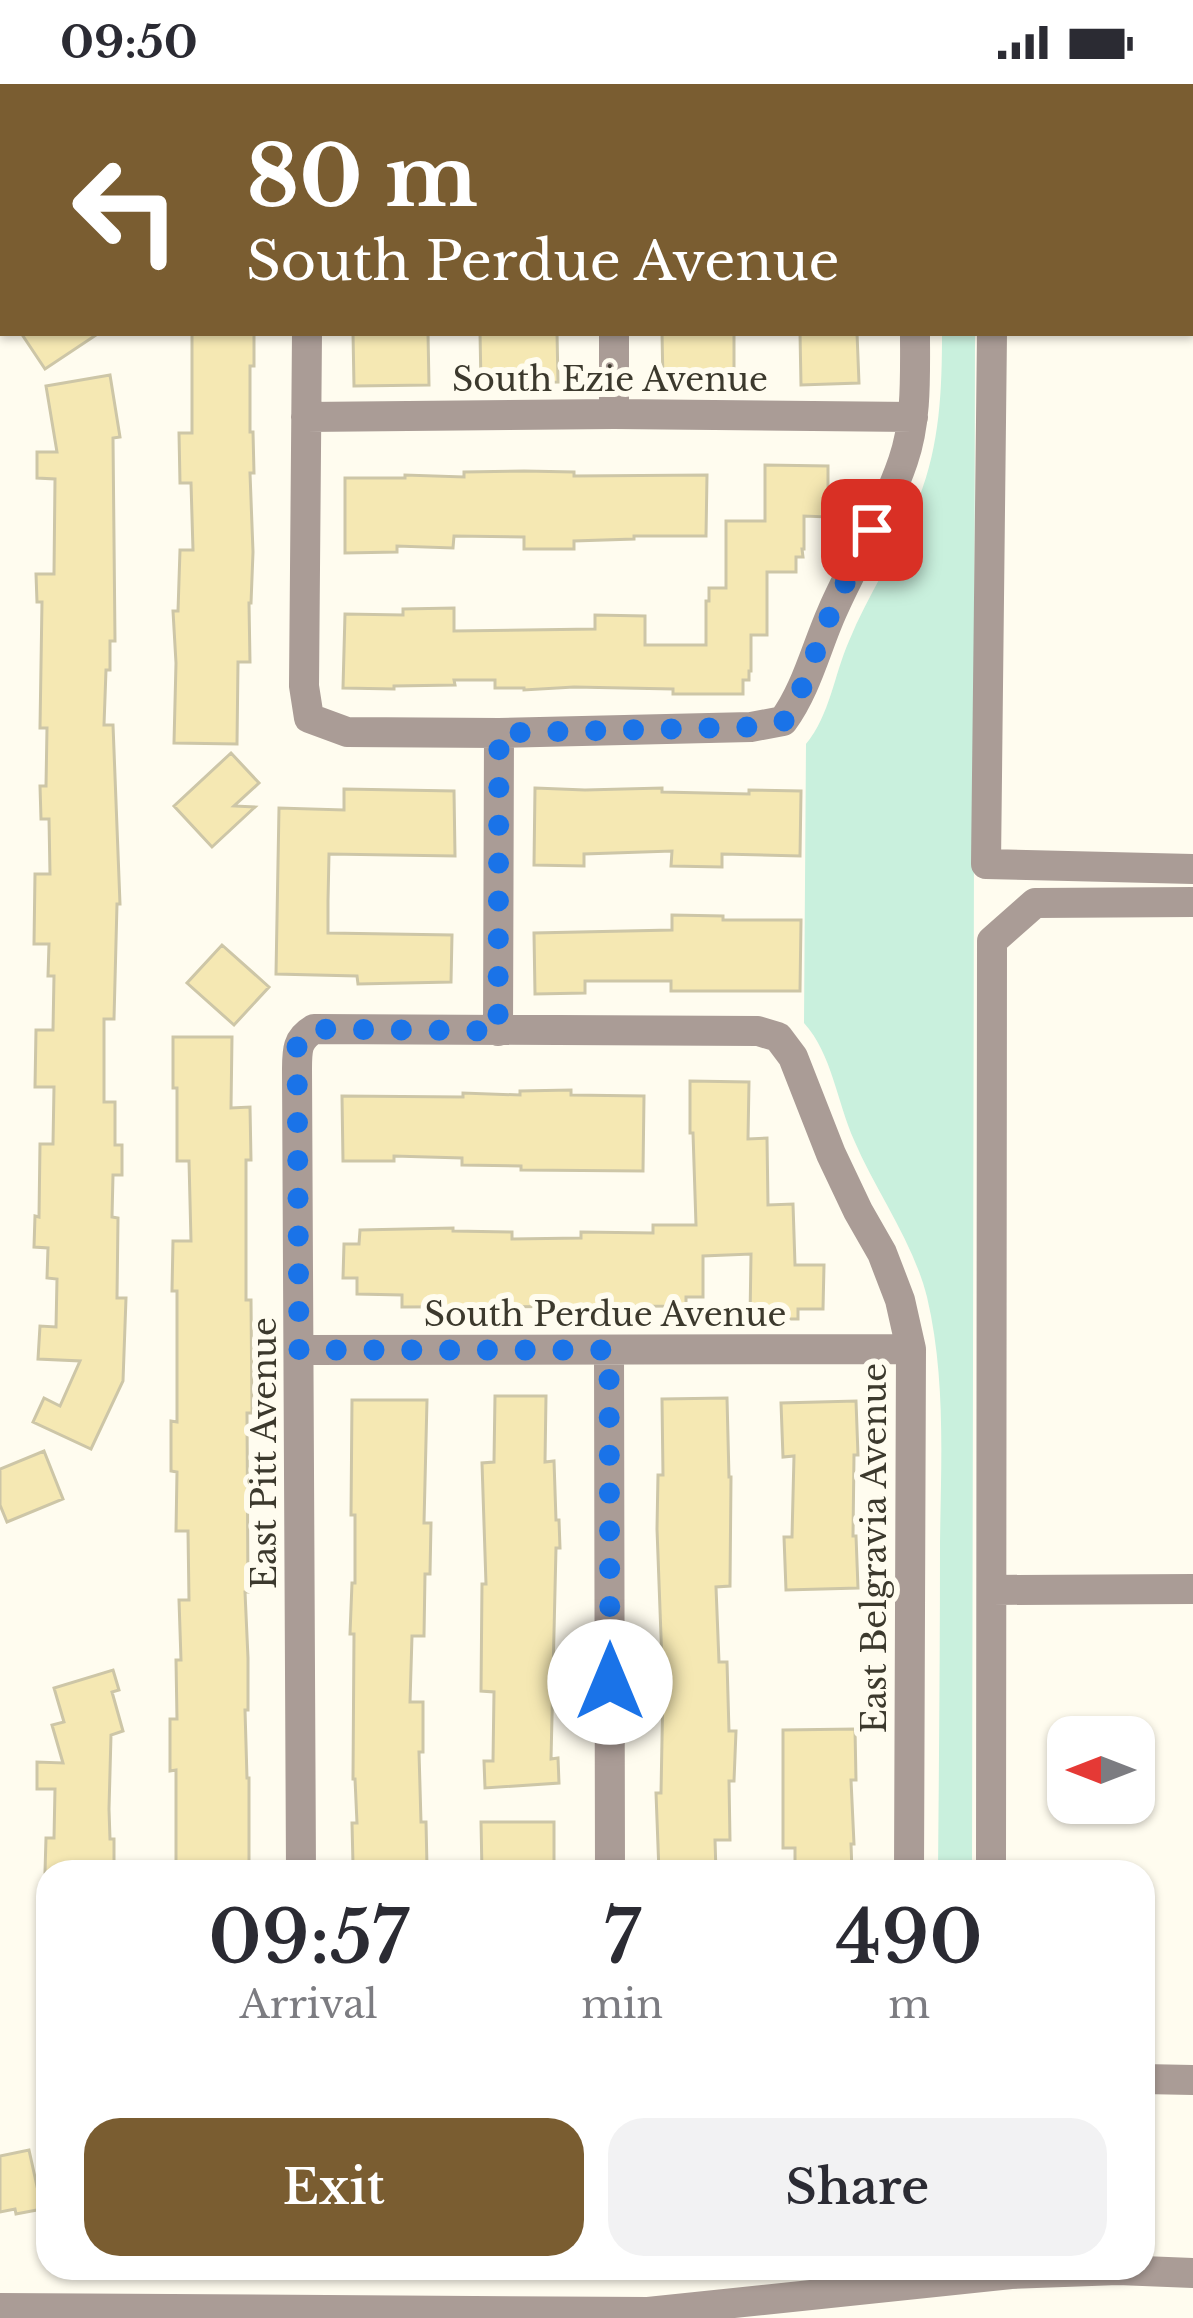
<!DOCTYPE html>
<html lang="en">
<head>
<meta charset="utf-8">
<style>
  :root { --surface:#fff; --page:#f2f2f3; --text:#2b2b33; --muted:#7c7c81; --accent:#7a5d31 }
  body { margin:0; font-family:"Libre Baskerville",serif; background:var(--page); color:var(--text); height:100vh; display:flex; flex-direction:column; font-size:45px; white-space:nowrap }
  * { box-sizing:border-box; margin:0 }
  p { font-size:39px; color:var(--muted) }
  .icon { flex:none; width:66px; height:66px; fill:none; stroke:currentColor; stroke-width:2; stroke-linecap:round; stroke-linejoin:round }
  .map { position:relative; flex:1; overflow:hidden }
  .sheet { position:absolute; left:36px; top:1776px; width:1119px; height:420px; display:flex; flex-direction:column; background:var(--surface); border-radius:36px; box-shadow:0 3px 9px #0004 }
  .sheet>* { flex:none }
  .hud { position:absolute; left:0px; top:0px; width:1194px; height:252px; box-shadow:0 3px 9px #0004; background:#7a5d31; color:#fff; overflow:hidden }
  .needle { width:78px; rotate:270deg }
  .buttons { position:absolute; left:1047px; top:1632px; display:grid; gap:24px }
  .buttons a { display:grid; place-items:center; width:108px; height:108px; border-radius:24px; background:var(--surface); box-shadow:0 3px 9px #0004; font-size:60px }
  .pin { position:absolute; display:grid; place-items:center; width:102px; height:102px; color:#fff; margin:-51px; border-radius:24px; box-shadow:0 6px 18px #0006 }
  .me { position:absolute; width:132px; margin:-66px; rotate:0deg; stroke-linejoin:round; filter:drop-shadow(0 0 9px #0008) }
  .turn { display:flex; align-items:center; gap:42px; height:252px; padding:0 48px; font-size:54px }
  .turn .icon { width:156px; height:156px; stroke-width:2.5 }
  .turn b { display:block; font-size:84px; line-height:102px }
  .eta { display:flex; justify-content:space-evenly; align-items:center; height:204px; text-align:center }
  .eta b { font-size:72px; font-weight:600; line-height:84px }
  .action { display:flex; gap:24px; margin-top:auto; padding:24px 48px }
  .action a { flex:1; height:138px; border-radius:36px; background:var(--accent); color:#fff; font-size:48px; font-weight:600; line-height:138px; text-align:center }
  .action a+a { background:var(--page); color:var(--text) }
  .status { display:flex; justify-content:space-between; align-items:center; height:84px; padding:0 60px; background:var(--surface); direction:ltr }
  .status svg { height:33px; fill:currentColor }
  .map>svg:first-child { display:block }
</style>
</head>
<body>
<div class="status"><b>09:50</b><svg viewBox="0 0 49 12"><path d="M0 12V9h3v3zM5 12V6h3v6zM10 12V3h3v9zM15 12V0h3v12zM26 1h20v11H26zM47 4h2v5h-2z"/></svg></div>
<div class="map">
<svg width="1193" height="2234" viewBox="0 0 1193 2234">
  <rect width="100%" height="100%" fill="#fffcef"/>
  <path fill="#c9f0dd" d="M 942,249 L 975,249 L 972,1788 L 938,1788 C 939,1678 940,1568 940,1459 C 941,1376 946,1294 927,1213 C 913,1157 876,1108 854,1056 C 837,1018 832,970 804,939 L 806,660 C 830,631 834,591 849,557 C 869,508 900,464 919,414 C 940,360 942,306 942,249 Z"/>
  <path fill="#f5e8b3" stroke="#cdc6a7" stroke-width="3" d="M 21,249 L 99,249 L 45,285 Z
    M 192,249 L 254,249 L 254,282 L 250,282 L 250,348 L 253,348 L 254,389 L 250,389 L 253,468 L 251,519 L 249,519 L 250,578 L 238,578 L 237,660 L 174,659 L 176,579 L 173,527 L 178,527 L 180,466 L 193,466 L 191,399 L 180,399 L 179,349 L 192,349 Z
    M 353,249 L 428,249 L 429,301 L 354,302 Z
    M 480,249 L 557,249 L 558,298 L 481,299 Z
    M 662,249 L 734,249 L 734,297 L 663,298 Z
    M 800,249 L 857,249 L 859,299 L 801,301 Z
    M 110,291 L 120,353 L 113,354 L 115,557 L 110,557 L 110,586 L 106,586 L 104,641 L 113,641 L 120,820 L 117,820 L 114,935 L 104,935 L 104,1018 L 115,1018 L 115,1061 L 122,1061 L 122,1091 L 113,1091 L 112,1133 L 118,1134 L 117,1214 L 126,1214 L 123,1297 L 91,1365 L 33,1338 L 44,1314 L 60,1322 L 80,1277 L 38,1275 L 40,1242 L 56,1243 L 57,1195 L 47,1194 L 48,1164 L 34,1163 L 35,1132 L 39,1133 L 40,1060 L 53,1060 L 54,1003 L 35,1003 L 36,946 L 53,946 L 54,892 L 48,892 L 49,860 L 34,860 L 35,790 L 50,790 L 49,735 L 41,735 L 40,702 L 46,702 L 47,644 L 40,644 L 42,518 L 37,518 L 36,490 L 54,490 L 55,395 L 37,394 L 37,368 L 57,368 L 46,302 Z
    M 765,381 L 828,382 L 828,433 L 804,432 L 804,465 L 802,465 L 803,473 L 796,473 L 796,488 L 767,488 L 767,551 L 751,551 L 751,587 L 749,587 L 749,596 L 743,596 L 743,610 L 673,610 L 673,605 L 574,603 L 524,606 L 524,604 L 495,604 L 495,596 L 454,596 L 455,601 L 394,602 L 394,605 L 343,604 L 345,530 L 403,531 L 403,525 L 454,524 L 454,547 L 595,545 L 595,531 L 645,532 L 645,561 L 706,561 L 706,517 L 709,517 L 709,504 L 726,504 L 726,437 L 765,437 Z
    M 524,387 L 574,388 L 574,392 L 707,391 L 706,452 L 634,452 L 634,455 L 574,457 L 574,465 L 524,465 L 524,453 L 454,452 L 453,464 L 397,462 L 397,468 L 345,469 L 345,394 L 405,394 L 405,391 L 464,393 L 464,388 Z
    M 231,669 L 259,699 L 234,722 L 255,723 L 212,763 L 174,722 Z
    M 535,704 L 585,706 L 662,704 L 662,708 L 749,710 L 749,706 L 801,707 L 800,772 L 722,770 L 722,783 L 671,782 L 672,767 L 584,770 L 584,782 L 534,781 Z
    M 344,705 L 454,707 L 455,772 L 329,770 L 328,817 L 328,849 L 452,851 L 451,898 L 358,900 L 357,892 L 276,890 L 279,724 L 344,726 Z
    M 672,831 L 723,832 L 723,836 L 801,836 L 800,907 L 671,907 L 671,897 L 585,897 L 585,909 L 535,910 L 534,849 L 672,846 Z
    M 222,861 L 269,903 L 234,941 L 187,899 Z
    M 173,953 L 232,953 L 231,1024 L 250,1023 L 251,1076 L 246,1076 L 246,1216 L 251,1216 L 252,1329 L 247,1329 L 248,1508 L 245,1508 L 248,1574 L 248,1626 L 245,1626 L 247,1694 L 249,1694 L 249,1788 L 176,1788 L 176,1686 L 170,1687 L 170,1635 L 177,1635 L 176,1576 L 181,1576 L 179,1516 L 189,1516 L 188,1447 L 176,1447 L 177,1388 L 171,1387 L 171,1337 L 177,1338 L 177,1207 L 172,1207 L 173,1157 L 191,1157 L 189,1077 L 177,1077 L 177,1004 L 173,1004 Z
    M 690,997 L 749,998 L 748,1055 L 767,1054 L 768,1121 L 793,1120 L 795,1181 L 824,1181 L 823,1225 L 798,1225 L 798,1235 L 750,1235 L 751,1170 L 703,1172 L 703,1213 L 686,1213 L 686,1222 L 402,1223 L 402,1211 L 357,1210 L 357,1194 L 343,1194 L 344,1160 L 359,1160 L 360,1146 L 453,1144 L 453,1147 L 512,1148 L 512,1155 L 581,1154 L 581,1148 L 653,1149 L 653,1141 L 696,1141 L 693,1049 L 690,1049 Z
    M 571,1006 L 571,1011 L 644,1012 L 643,1087 L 521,1086 L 521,1082 L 462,1081 L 462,1074 L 394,1072 L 394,1077 L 343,1077 L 342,1012 L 463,1013 L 463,1009 L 520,1011 L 520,1007 Z
    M 495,1312 L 546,1312 L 545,1378 L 554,1377 L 556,1436 L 559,1436 L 560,1464 L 556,1464 L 551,1675 L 558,1674 L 559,1699 L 485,1704 L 484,1677 L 493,1677 L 494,1608 L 481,1607 L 482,1500 L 486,1500 L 482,1379 L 494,1378 Z
    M 727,1314 L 729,1393 L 731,1393 L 730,1502 L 716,1503 L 719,1578 L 727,1578 L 729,1647 L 736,1647 L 734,1697 L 729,1697 L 730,1756 L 715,1756 L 716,1788 L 659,1788 L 656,1709 L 661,1709 L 663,1604 L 654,1604 L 654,1580 L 662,1579 L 657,1445 L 658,1391 L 663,1391 L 662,1315 Z
    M 352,1316 L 427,1316 L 424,1439 L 431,1439 L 430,1490 L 425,1490 L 424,1552 L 412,1552 L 410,1618 L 423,1618 L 423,1668 L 419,1668 L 421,1738 L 426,1738 L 427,1783 L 411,1783 L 411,1788 L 371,1788 L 371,1780 L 353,1780 L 352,1739 L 357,1739 L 355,1695 L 353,1695 L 354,1550 L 350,1550 L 352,1499 L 355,1499 L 355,1431 L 351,1431 Z
    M 856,1317 L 858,1371 L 854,1371 L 853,1452 L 856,1452 L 858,1504 L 786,1506 L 784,1453 L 792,1453 L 794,1372 L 783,1373 L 781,1319 Z
    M 44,1367 L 63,1415 L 7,1438 L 0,1421 L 0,1385 Z
    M 113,1586 L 119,1606 L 112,1608 L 123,1647 L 111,1651 L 109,1725 L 110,1755 L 114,1755 L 114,1788 L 45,1788 L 46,1754 L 54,1754 L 55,1705 L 37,1705 L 37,1678 L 63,1679 L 52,1641 L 64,1638 L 54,1604 Z
    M 855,1645 L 856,1696 L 851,1696 L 854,1760 L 851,1760 L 852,1788 L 795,1788 L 795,1764 L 783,1764 L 783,1646 Z
    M 481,1738 L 554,1738 L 554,1787 L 482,1788 Z
    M 29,2066 L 42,2125 L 16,2130 L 15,2125 L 0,2128 L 0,2072 Z"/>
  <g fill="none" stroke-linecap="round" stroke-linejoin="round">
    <path stroke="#aa9c96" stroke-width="30" d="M 305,0 L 305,3
      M 614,0 L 614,3
      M 916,3 L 916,0
      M 994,3 L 994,0
      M 307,249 L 304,602 L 309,634 L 347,648 L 499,649 L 751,643 L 783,637 C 806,606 816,564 832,528 C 854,477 885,430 903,377 C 917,337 915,291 915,249
      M 614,249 L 614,330
      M 992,249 L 986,780 L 1193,785
      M 306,333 L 614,330 L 913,333
      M 498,947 L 499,649
      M 299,1266 L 911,1265
      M 609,1266 L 610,1788
      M 992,1506 L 1193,1505
      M 301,1788 L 297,985 C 297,966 297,955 314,945 L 758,947 L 778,953 L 793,973 L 831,1070 L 858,1127 L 882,1169 L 900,1216 L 911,1265 L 909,1788
      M 991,1788 L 992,857 L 1035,819 L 1193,818
      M 1143,1995 L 1193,1996
      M 0,2224 L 648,2228 L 1011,2190 L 1118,2186 L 1193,2189"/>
  </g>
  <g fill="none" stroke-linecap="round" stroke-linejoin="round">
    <path stroke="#1a73e8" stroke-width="21" stroke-dasharray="0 37.8" d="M 610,1598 L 609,1266 L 299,1266 L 297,962 L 303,951 L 314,945 L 498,947 L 499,649 L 751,643 L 784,637 L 796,619 L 833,523 L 872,446"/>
  </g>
  <g text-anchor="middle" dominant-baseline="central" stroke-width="12" stroke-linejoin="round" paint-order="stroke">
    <g font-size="33" fill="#3c392d" stroke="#fffcef">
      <text x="610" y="295">South Ezie Avenue</text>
      <text x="605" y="1230">South Perdue Avenue</text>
      <text transform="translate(264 1369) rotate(-90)">East Pitt Avenue</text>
      <text transform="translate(874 1464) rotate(-90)">East Belgravia Avenue</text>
    </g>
  </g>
</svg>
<div class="buttons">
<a><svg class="needle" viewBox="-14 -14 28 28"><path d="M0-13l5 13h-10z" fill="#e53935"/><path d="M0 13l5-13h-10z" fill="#7c7c81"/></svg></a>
</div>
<div class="pin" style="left:872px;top:446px;background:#d93025"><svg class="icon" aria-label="arrive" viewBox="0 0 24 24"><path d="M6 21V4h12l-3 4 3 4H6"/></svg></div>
<svg class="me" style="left:610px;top:1598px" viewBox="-20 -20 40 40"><circle r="19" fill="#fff"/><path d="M0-13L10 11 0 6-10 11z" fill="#1a73e8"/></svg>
<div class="hud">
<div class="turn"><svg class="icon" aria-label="left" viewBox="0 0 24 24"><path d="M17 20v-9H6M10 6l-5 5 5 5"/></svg><div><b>80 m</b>South Perdue Avenue</div></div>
</div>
<section class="sheet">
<div class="eta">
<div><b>09:57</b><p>Arrival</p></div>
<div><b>7</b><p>min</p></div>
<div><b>490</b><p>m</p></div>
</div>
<div class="action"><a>Exit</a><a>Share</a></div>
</section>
</div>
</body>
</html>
